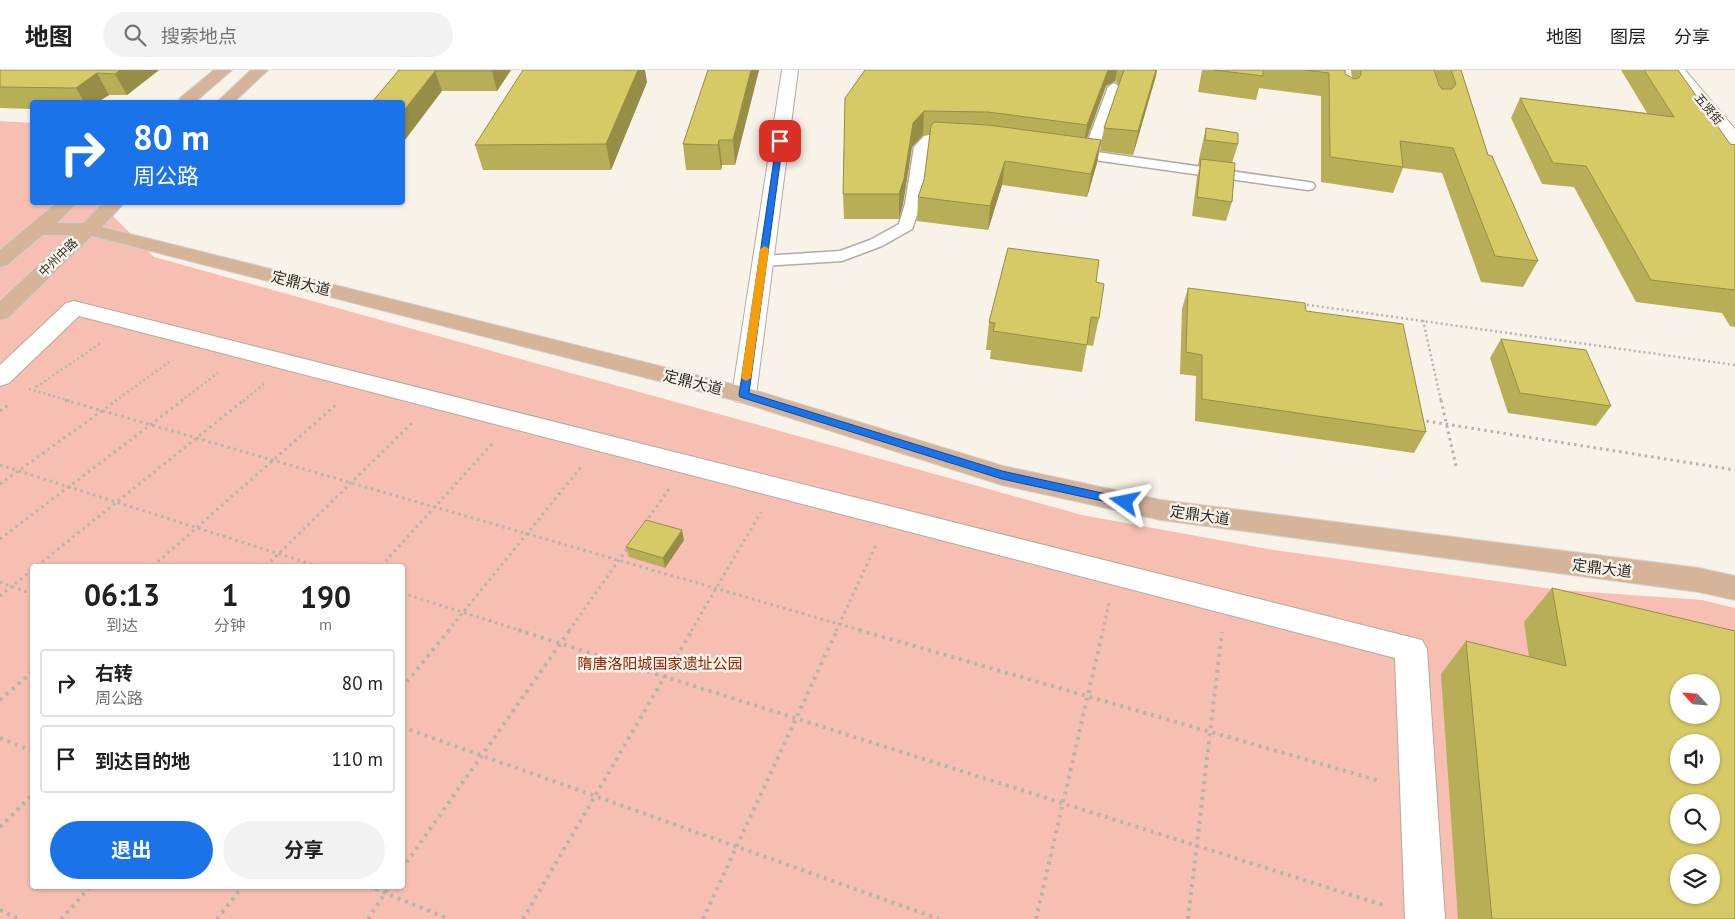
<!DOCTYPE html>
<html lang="zh">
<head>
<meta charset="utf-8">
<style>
  :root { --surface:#fff; --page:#f2f2f2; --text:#202124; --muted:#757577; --line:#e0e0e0; --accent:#1a73e8 }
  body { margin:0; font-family:"PT Sans","Noto Sans SC",sans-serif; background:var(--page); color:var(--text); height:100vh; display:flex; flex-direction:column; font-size:19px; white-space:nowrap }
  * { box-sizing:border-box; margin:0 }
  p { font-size:16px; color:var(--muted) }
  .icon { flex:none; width:28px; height:28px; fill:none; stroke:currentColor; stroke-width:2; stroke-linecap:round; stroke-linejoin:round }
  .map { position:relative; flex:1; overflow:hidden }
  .side { position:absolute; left:30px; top:494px; width:375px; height:325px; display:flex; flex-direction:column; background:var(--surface); border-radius:5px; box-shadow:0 1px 4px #0004 }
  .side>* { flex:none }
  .top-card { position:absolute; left:30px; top:30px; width:375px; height:105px; border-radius:5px; box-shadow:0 1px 4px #0004; background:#1a73e8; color:#fff; overflow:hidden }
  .needle { width:32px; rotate:296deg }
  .buttons { position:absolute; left:1670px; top:604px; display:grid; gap:10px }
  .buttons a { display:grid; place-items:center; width:50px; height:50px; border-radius:50%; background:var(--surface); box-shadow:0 1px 4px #0004; font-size:25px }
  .pin { position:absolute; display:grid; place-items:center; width:42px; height:42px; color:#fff; margin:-21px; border-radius:10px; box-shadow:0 2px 8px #0006 }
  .me { position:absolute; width:55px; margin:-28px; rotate:282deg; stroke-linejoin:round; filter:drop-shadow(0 0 4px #0008) }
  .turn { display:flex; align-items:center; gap:18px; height:105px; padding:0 20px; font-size:22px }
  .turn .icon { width:65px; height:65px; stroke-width:2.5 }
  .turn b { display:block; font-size:35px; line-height:42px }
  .eta { display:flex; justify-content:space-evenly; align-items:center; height:85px; text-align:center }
  .eta b { font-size:30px; font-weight:700; line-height:35px }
  .action { display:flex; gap:10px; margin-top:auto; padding:10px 20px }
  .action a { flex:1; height:58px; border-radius:30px; background:var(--accent); color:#fff; font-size:20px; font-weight:700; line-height:58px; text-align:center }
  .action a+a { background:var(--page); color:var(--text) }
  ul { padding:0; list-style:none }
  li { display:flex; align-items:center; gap:15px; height:68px; margin:0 10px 8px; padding:0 10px; border:2px solid var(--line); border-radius:5px }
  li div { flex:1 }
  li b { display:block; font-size:19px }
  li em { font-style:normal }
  header { display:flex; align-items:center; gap:30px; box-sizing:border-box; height:70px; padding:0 25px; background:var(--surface); border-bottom:1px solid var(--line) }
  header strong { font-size:24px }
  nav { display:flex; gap:28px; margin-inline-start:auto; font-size:18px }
  .search { width:350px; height:45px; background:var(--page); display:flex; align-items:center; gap:12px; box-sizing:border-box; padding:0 18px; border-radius:28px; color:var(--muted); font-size:19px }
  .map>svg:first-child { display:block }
</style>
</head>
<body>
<header>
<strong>地图</strong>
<div class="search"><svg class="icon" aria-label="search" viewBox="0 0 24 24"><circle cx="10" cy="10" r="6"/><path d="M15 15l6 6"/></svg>搜索地点</div>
<nav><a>地图</a><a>图层</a><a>分享</a></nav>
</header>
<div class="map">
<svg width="1735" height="849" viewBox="0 0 1735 849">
  <rect width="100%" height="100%" fill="#f9f2e8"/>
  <path fill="#f6bfb2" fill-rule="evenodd" d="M 0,51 L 32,53 L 32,132 L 100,133 L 154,187 L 1082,445 L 1274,480 L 1559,520 L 1702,530 L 1735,538 L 1735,849 L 0,849 ZM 32,496 L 402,496 L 402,816 L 32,816 ZM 1679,612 L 1711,612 L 1711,645 L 1679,645 ZM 1679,672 L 1711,672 L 1711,705 L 1679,705 ZM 1679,732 L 1711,732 L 1711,765 L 1679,765 ZM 1679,792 L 1711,792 L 1711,825 L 1679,825 Z"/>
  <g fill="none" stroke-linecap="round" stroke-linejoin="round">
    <defs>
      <path id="service" d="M 1114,13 L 1120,17 L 1097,82 L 1308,112 L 1313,113 L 1315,116 L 1313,119 L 1308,120 L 1066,86 L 1064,83 L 1066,80 L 1084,81 L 1108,17 Z
        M 929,65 L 957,66 L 964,70 L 957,74 L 933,73 L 928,78 L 921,134 L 912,159 L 882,176 L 842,191 L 763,196 L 757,194 L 755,191 L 757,188 L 763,186 L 840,181 L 870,170 L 899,154 L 905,134 L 914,77 L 924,66 Z"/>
      <path id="pedestrian" d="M 74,231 L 1422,570 L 1427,579 L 1445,849 L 1405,849 L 1395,588 L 79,246 L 9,313 L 0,316 L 0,295 L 66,233 Z"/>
      <path id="minor" d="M 782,0 L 798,0 L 756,325 L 753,331 L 744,333 L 735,331 L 732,325 Z
        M 1669,0 L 1685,0 L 1735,59 L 1735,75 L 1729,74 Z"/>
      <path id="primary" d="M 214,0 L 232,0 L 195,32 L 178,32 L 180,28 Z
        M 251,0 L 268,0 L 234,32 L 217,32 Z
        M 57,132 L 78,132 L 57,153 L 83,153 L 104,132 L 125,132 L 102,157 L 744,317 L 1003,396 L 1161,430 L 1699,498 L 1735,506 L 1735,530 L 1699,522 L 1161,450 L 1002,415 L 737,331 L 92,166 L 8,248 L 0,250 L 0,231 L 70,165 L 43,165 L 7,195 L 0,197 L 0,180 Z"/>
    </defs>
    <use href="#service" stroke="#b1aba2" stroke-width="3"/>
    <use href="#pedestrian" stroke="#b1aba2" stroke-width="2"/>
    <use href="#minor" stroke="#b1aba2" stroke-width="2"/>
    <use href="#primary" stroke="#d0d0cf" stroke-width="2"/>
    <path stroke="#b9b3ab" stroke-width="2.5" stroke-dasharray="2 3" stroke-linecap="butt" d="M 1302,234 L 1735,295
      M 1423,250 L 1441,331
      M 36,317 L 101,273
      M 29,319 L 70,331
      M 115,331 L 172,290
      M 181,331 L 218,303
      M 243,331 L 265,313"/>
    <path stroke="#b9b3ab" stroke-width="3" stroke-dasharray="2.5 4" stroke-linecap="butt" d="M 65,330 L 863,561
      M 1441,330 L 1456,396
      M 0,341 L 10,334
      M 1420,350 L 1735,400
      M 0,395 L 317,496
      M 0,414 L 117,330
      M 645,453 L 669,419
      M 0,469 L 183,330
      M 37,496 L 244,330
      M 153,496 L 338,333
      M 266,496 L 412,353
      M 381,496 L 493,373
      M 0,512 L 32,524
      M 402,523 L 522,561
      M 0,526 L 32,500
      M 448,561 L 581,397
      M 569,561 L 629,476
      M 691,561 L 761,442
      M 836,561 L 877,473
      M 1103,561 L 1109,533"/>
    <path stroke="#b9b3ab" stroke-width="4" stroke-dasharray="3 5" stroke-linecap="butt" d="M 518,560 L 1386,836
      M 859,560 L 1380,711
      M 402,618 L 449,560
      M 0,630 L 32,602
      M 402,657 L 939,849
      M 0,668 L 32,681
      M 0,757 L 32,725
      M 402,799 L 570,560
      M 368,816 L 449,849
      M 0,840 L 19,849
      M 61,849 L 91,816
      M 217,849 L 243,816
      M 368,849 L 390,816
      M 523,849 L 692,560
      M 703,849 L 837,560
      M 1036,849 L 1103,560
      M 1188,849 L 1222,562"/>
    <use href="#service" fill="#fff" fill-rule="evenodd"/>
    <use href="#pedestrian" fill="#fff" fill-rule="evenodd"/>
    <use href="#minor" fill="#fff" fill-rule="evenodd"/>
    <use href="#primary" fill="#d6b49a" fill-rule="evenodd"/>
  </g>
  <path fill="#b8ae58" d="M 0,0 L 159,0 L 127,25 L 109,25 L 98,32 L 32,32 L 32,39 L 0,38 Z
    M 399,0 L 511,0 L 497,21 L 442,21 Z
    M 759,0 L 735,95 L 722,95 L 721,100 L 686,100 L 683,74 Z
    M 1109,0 L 1157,0 L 1133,85 L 1100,81 L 1104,58 L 1119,15 L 1115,11 L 1106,16 L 1087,68 L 1101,70 L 1097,93 L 1087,127 L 1002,115 L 988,160 L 917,151 L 918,127 L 924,110 L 930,65 L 923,65 L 912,77 L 903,134 L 899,149 L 844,149 L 843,124 L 845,28 Z
    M 1202,0 L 1345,0 L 1345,4 L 1352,8 L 1351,0 L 1461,0 L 1488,85 L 1538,191 L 1523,217 L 1481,212 L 1442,103 L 1403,98 L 1393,123 L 1321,112 L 1321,26 L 1259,18 L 1256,30 L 1198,22 Z
    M 1621,0 L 1678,0 L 1730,74 L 1735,75 L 1735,257 L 1730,256 L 1722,243 L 1636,232 L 1574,117 L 1542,114 L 1511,48 L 1520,28 L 1647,43 Z
    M 647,12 L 611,100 L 483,100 L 475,75 Z
    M 1206,58 L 1238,74 L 1232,93 L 1232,132 L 1226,151 L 1192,146 L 1197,107 L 1200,95 L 1198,95 L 1200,84 Z
    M 1096,212 L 1099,248 L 1093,276 L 1087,275 L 1082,302 L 990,289 L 991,280 L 986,280 L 989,252 Z
    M 1188,218 L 1306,241 L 1426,362 L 1414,383 L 1195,351 L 1196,306 L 1180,304 L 1182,239 Z
    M 1501,269 L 1611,336 L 1596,356 L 1508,343 L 1490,288 Z
    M 684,470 L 665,498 L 629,487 L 626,477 Z
    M 1552,518 L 1735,849 L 1458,849 L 1441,604 L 1466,571 L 1529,587 L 1524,552 Z"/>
  <path fill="#968d47" d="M 120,0 L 159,0 L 127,25 L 115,4 Z
    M 492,0 L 511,0 L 497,21 L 492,1 Z
    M 634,0 L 645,0 L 647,12 L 611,100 L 606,74 Z
    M 751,0 L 759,0 L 735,95 L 733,70 Z
    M 1108,0 L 1117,0 L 1115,11 L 1106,16 L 1083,79 L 1087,55 Z
    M 1156,0 L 1157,0 L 1156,6 L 1133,85 L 1138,61 Z
    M 435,1 L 442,21 L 402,74 L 402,43 Z
    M 97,3 L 109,25 L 98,32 L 84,32 L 76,18 Z
    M 924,41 L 923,65 L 912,77 L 903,134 L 899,149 L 899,124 L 913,53 Z
    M 719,70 L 722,95 L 721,100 L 718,75 Z
    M 1101,70 L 1097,93 L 1087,127 L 1091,104 Z
    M 1005,91 L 1002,115 L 988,160 L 990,136 Z
    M 682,460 L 684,470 L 665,498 L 663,488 Z"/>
  <path fill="#d6ca66" stroke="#968d47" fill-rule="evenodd" d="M 0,0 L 120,0 L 115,4 L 97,3 L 76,18 L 0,17 Z
    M 399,0 L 492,0 L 492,1 L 435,1 L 402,43 L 402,32 L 372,32 Z
    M 523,0 L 638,0 L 606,74 L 475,75 Z
    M 708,0 L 751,0 L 733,70 L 719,70 L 718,75 L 683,74 Z
    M 865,0 L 1108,0 L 1087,55 L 988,42 L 924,41 L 913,53 L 904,109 L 899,124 L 843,124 L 845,28 Z
    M 1124,0 L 1156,0 L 1138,61 L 1104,58 Z
    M 1214,0 L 1263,0 L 1263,6 Z
    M 1305,0 L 1345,0 L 1345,4 L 1354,9 L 1359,8 L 1361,4 L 1361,0 L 1434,0 L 1439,15 L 1442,19 L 1452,19 L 1456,14 L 1451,0 L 1461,0 L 1488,85 L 1492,86 L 1538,191 L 1495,186 L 1453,78 L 1400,71 L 1403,97 L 1330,87 L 1329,3 Z
    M 1644,0 L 1678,0 L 1730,74 L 1735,75 L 1735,220 L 1651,210 L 1586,96 L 1553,93 L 1520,28 L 1674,47 Z
    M 934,52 L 988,55 L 1101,70 L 1091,104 L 1005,91 L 990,136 L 918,127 L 924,110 L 931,56 Z
    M 1206,58 L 1238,63 L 1238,74 L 1205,70 Z
    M 1201,89 L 1235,93 L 1232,132 L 1197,127 Z
    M 1008,178 L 1099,190 L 1096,212 L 1104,214 L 1099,248 L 1091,247 L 1087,275 L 993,261 L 995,253 L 989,252 Z
    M 1188,218 L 1305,233 L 1306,241 L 1403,254 L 1426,362 L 1202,329 L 1202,285 L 1186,282 Z
    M 1501,269 L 1586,280 L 1611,336 L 1520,323 Z
    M 646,450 L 682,460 L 663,488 L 626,477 Z
    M 1552,518 L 1735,561 L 1735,849 L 1492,849 L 1466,571 L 1566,596 ZM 1679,612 L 1711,612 L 1711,645 L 1679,645 ZM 1679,672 L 1711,672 L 1711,705 L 1679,705 ZM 1679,732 L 1711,732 L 1711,765 L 1679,765 ZM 1679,792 L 1711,792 L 1711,825 L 1679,825 Z"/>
  <path fill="#1a73e8" stroke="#114b97" d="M 777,69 L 783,71 L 749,323 L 1002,401 L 1125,428 L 1131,432 L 1129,435 L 1125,436 L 1002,409 L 740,327 L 739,325 Z"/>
  <path fill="#f59e0b" d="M 765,176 L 769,179 L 751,308 L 746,311 L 741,308 L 760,179 Z"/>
  <g text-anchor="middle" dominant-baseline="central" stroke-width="5" stroke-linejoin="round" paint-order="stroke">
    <g font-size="12" fill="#2b2925" stroke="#f9f2e8">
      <text transform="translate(1709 39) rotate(50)">五贤街</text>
      <text transform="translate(58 187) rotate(-44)">中州中路</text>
    </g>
    <g font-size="15" fill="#2b2925" stroke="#f9f2e8">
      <text transform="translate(301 213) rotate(14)">定鼎大道</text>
      <text transform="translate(693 312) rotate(14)">定鼎大道</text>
      <text transform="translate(1200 445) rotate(8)">定鼎大道</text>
      <text transform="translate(1602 498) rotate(7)">定鼎大道</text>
    </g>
    <g font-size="15" fill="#922204" stroke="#f9f2e8">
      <text x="660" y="593">隋唐洛阳城国家遗址公园</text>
    </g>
  </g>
</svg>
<div class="buttons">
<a><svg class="needle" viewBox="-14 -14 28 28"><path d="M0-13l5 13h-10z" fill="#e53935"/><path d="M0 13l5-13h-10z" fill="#757577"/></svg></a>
<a><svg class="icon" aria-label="sound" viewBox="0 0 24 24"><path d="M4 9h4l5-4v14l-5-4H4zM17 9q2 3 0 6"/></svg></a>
<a><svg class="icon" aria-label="search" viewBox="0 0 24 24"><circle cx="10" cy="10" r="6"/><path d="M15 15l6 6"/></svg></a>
<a><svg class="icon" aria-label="layers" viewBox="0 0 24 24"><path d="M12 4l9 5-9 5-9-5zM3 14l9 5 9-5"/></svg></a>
</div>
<div class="pin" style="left:780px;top:71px;background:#d93025"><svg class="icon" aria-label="arrive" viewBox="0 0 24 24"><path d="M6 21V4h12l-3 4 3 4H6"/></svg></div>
<svg class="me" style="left:1125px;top:432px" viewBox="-20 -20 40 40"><path d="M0-17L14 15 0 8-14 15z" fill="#1a73e8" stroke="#fff" stroke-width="4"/></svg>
<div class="top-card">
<div class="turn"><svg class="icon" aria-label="right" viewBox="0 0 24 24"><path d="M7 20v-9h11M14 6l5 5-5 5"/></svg><div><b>80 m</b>周公路</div></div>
</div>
<section class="side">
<div class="eta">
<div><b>06:13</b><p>到达</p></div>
<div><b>1</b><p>分钟</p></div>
<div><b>190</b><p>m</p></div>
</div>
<ul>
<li><svg class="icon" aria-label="right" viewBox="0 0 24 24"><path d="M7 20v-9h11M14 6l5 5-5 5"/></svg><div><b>右转</b><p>周公路</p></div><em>80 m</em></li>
<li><svg class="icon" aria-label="arrive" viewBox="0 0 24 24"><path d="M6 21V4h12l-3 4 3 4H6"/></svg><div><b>到达目的地</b></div><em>110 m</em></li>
</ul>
<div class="action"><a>退出</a><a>分享</a></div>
</section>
</div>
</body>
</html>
